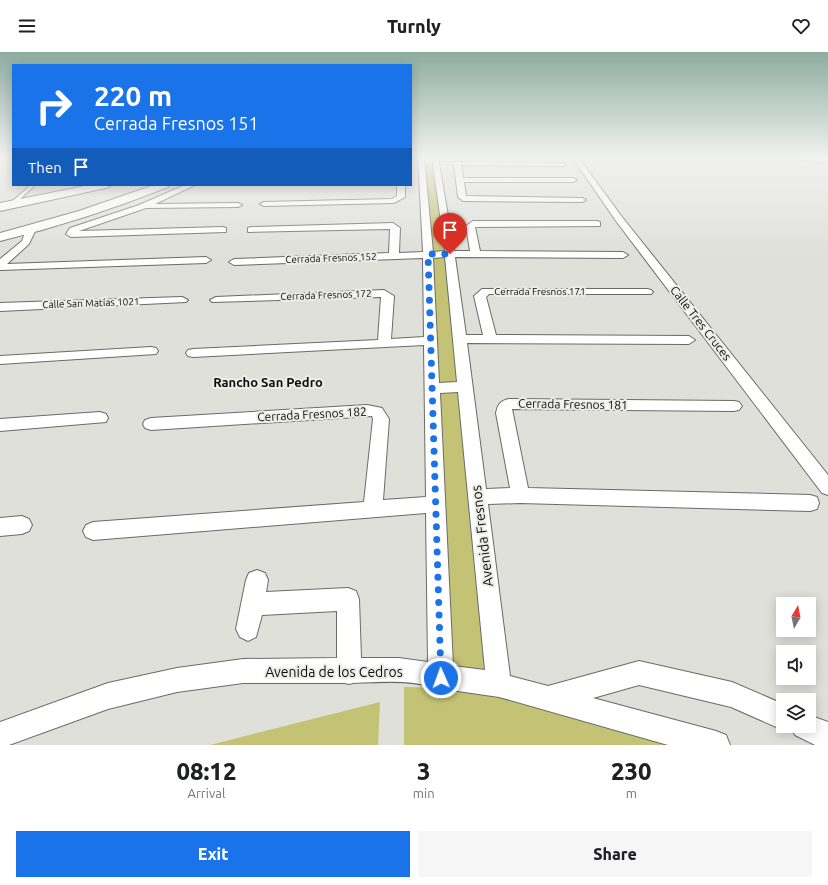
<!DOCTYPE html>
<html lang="en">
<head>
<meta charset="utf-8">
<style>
  :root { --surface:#fff; --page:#f6f6f6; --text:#202124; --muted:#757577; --accent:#1a73e8 }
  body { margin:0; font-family:Ubuntu,sans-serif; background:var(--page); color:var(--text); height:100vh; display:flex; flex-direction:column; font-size:15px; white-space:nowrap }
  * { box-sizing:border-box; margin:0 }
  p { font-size:13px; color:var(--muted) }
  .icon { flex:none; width:22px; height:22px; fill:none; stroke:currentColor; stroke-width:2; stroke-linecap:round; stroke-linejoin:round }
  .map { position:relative; height:693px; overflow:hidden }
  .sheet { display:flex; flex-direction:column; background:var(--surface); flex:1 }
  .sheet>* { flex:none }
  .hud { position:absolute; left:12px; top:12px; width:400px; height:122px; border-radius:0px; box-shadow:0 2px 10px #0003; background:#1a73e8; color:#fff; overflow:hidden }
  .needle { width:26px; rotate:10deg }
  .tools { position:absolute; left:776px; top:545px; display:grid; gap:8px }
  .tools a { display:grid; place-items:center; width:40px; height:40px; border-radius:0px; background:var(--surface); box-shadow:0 2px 10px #0003; font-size:20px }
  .pin { position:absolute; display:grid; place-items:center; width:34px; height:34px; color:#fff; margin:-41px -17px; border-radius:50% 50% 50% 0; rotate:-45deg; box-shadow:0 0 4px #0007 }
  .pin .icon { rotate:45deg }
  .me { position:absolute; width:44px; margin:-22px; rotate:358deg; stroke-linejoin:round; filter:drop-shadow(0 0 3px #0008) }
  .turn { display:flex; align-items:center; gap:14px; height:84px; padding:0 16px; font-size:18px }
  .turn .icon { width:52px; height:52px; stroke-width:2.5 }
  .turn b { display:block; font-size:28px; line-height:34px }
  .then { display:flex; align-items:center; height:38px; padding:0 16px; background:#0003; gap:8px; font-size:15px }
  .eta { display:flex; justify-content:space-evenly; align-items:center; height:68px; text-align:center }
  .eta b { font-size:24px; font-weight:800; line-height:28px }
  .button { display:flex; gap:8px; margin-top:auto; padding:8px 16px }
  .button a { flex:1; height:46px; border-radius:0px; background:var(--accent); color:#fff; font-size:16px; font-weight:800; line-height:46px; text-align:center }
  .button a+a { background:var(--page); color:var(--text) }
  header { display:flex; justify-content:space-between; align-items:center; height:52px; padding:0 16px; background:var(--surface); font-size:18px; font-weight:800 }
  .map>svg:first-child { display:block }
</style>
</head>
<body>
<header><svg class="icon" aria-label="menu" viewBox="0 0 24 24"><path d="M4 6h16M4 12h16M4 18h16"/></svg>Turnly<svg class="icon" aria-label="heart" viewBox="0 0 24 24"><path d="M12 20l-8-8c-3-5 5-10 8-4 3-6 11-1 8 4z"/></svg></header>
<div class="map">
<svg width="828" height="693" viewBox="0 0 828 693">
  <rect width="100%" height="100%" fill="#e0e0db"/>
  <path fill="#c4c275" d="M 421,112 L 436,112 L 499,633 L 441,626 Z
    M 404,635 L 451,636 L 507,644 L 688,693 L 404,693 Z
    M 380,650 L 378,693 L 210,693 Z"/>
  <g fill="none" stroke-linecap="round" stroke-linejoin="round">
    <defs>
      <path id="lane" d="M 31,133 L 35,133 L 13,154 L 9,154 L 9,152 Z"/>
      <path id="street" d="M 418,105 L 424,105 L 433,200 L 445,199 L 432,105 L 438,105 L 454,199 L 470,199 L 466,174 L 473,169 L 597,169 L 600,170 L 600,174 L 475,175 L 480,199 L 623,200 L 628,203 L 623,206 L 455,205 L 466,283 L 483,283 L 474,244 L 482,237 L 647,237 L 651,238 L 653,240 L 651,242 L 489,242 L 486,245 L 496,283 L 689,284 L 695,288 L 689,292 L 467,291 L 486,437 L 510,436 L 496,361 C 498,352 500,349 509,347 L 734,349 L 739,350 L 742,354 L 739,358 L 734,359 L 512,357 L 528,436 L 810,443 L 817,445 L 819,451 L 817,457 L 810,459 L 520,451 L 488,452 L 510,624 L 548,634 L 639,609 L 732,630 L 783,652 L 783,674 L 809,674 L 809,663 L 828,670 L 828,693 L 815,693 L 795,683 L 791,675 L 783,678 L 731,655 L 639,633 L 593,646 L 716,679 L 726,683 L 730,693 L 668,693 L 499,645 L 444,637 L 441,638 C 414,627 382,630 353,631 L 349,632 L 345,631 L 243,631 L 177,640 L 108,657 L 9,693 L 0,693 L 0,670 L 108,631 L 177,616 L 243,607 L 337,606 L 337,559 L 262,563 L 256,585 L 248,589 L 240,585 L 236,577 L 246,528 L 249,521 L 257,518 L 265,521 L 268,528 L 266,540 L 348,536 L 356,539 L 359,547 L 361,606 L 399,606 L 428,610 L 426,461 L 93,488 L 86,485 L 83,479 L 86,473 L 93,470 L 364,450 L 373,367 L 372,364 L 151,378 L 145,376 L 143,372 L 145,368 L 151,366 L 367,353 L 382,356 L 389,367 L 383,448 L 426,445 L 424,293 L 193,305 L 188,304 L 186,301 L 188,298 L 193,297 L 378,288 L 381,245 L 212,250 L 210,248 L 216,245 L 384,238 L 394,244 L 391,287 L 424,285 L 423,206 L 234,213 L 229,210 L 234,207 L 389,201 L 390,177 L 248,180 L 248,176 L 251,175 L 393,171 L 400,176 L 399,201 L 423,200 ZM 445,205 L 457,330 L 439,331 L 433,206 ZM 458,340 L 485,618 L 453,614 L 440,341 Z
        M 572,105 L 578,105 L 622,165 L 828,423 L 828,443 L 822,441 L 616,169 Z
        M 446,110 L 565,111 L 566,112 L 563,114 L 461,113 L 463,126 L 573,126 L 577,128 L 573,130 L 464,130 L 466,144 L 582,146 L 586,148 L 582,150 L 463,149 L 458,145 L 454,113 L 446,112 Z
        M 185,133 L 195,133 L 155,152 L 238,151 L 242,153 L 238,155 L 146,156 L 79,179 L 223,175 L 226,176 L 226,180 L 71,185 L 66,182 L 70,176 L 139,153 Z
        M 397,133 L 405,133 L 405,145 L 394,151 L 264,154 L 260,152 L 264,150 L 392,147 L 397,144 Z
        M 31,174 L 36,177 L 29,192 L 7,212 L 206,205 L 211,208 L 206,211 L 0,218 L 0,207 L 22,189 L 26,177 Z
        M 182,245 L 188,248 L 186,250 L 0,259 L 0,251 Z
        M 151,295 L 156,296 L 158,299 L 156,302 L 0,312 L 0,304 Z
        M 100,360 L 106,362 L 108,366 L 106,370 L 0,379 L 0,367 Z
        M 22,464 L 29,467 L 32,473 L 29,479 L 22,482 L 0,484 L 0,466 Z"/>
      <path id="secondary" d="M 793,105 L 828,105 L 828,111 L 798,108 Z
        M 90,133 L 112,133 L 106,136 L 0,159 L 0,151 Z
        M 154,133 L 170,133 L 168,135 C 113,157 57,175 0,189 L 0,181 L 79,159 Z"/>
    </defs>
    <use href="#lane" stroke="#6b6b66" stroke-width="2"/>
    <use href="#street" stroke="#6b6b66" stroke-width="2"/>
    <use href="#secondary" stroke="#6b6b66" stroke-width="2"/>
    <use href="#lane" fill="#fff" fill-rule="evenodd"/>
    <use href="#street" fill="#fff" fill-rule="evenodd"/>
    <use href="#secondary" fill="#fff" fill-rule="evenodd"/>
  </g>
  <linearGradient id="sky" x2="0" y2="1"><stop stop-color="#8daca0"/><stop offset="0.52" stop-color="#f1f1ef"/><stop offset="1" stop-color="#f1f1ef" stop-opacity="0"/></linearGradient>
  <rect width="828" height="202" fill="url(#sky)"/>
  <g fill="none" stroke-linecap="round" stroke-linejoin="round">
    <path stroke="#1a73e8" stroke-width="7" stroke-dasharray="0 12.6" d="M 441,626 L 428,202 L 450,202"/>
  </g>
  <g text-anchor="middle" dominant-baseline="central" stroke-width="4" stroke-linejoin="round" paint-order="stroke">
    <g font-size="10" fill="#0e0e0c" stroke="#edede8">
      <text transform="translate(331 206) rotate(-2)">Cerrada Fresnos 152</text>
      <text x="540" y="239">Cerrada Fresnos 171</text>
      <text transform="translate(326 243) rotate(-2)">Cerrada Fresnos 172</text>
      <text transform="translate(91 251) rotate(-2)">Calle San Matías 1021</text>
    </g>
    <g font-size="12" fill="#0e0e0c" stroke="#edede8">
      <text transform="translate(701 271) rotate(52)">Calle Tres Cruces</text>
      <text transform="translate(573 352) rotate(1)">Cerrada Fresnos 181</text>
      <text transform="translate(312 362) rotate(-3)">Cerrada Fresnos 182</text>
    </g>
    <g font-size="13" font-weight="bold" fill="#0e0e0c" stroke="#edede8">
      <text x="268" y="330">Rancho San Pedro</text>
    </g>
    <g font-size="14" fill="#0e0e0c" stroke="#edede8">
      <text transform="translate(482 484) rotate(-97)">Avenida Fresnos</text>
      <text x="334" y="620">Avenida de los Cedros</text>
    </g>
  </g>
</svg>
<div class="tools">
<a><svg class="needle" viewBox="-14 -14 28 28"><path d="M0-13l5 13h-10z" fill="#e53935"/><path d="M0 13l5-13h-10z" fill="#757577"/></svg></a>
<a><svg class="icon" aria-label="sound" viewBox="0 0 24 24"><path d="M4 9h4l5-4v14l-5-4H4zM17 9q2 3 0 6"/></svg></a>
<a><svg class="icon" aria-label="layers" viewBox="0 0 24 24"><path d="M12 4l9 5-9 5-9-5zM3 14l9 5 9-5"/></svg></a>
</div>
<div class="pin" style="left:450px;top:202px;background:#d93025"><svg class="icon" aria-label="arrive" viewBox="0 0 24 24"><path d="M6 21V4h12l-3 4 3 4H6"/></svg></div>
<svg class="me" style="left:441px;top:626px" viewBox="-20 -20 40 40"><circle r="17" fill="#1a73e8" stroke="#fff" stroke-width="3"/><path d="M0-11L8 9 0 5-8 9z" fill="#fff"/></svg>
<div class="hud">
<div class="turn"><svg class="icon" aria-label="right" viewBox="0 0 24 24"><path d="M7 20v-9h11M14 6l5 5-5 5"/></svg><div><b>220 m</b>Cerrada Fresnos 151</div></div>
<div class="then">Then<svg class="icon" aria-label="arrive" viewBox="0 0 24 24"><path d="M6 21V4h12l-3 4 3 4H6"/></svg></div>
</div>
</div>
<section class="sheet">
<div class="eta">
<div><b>08:12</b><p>Arrival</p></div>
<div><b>3</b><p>min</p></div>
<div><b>230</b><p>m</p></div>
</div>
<div class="button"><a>Exit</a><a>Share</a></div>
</section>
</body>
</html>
